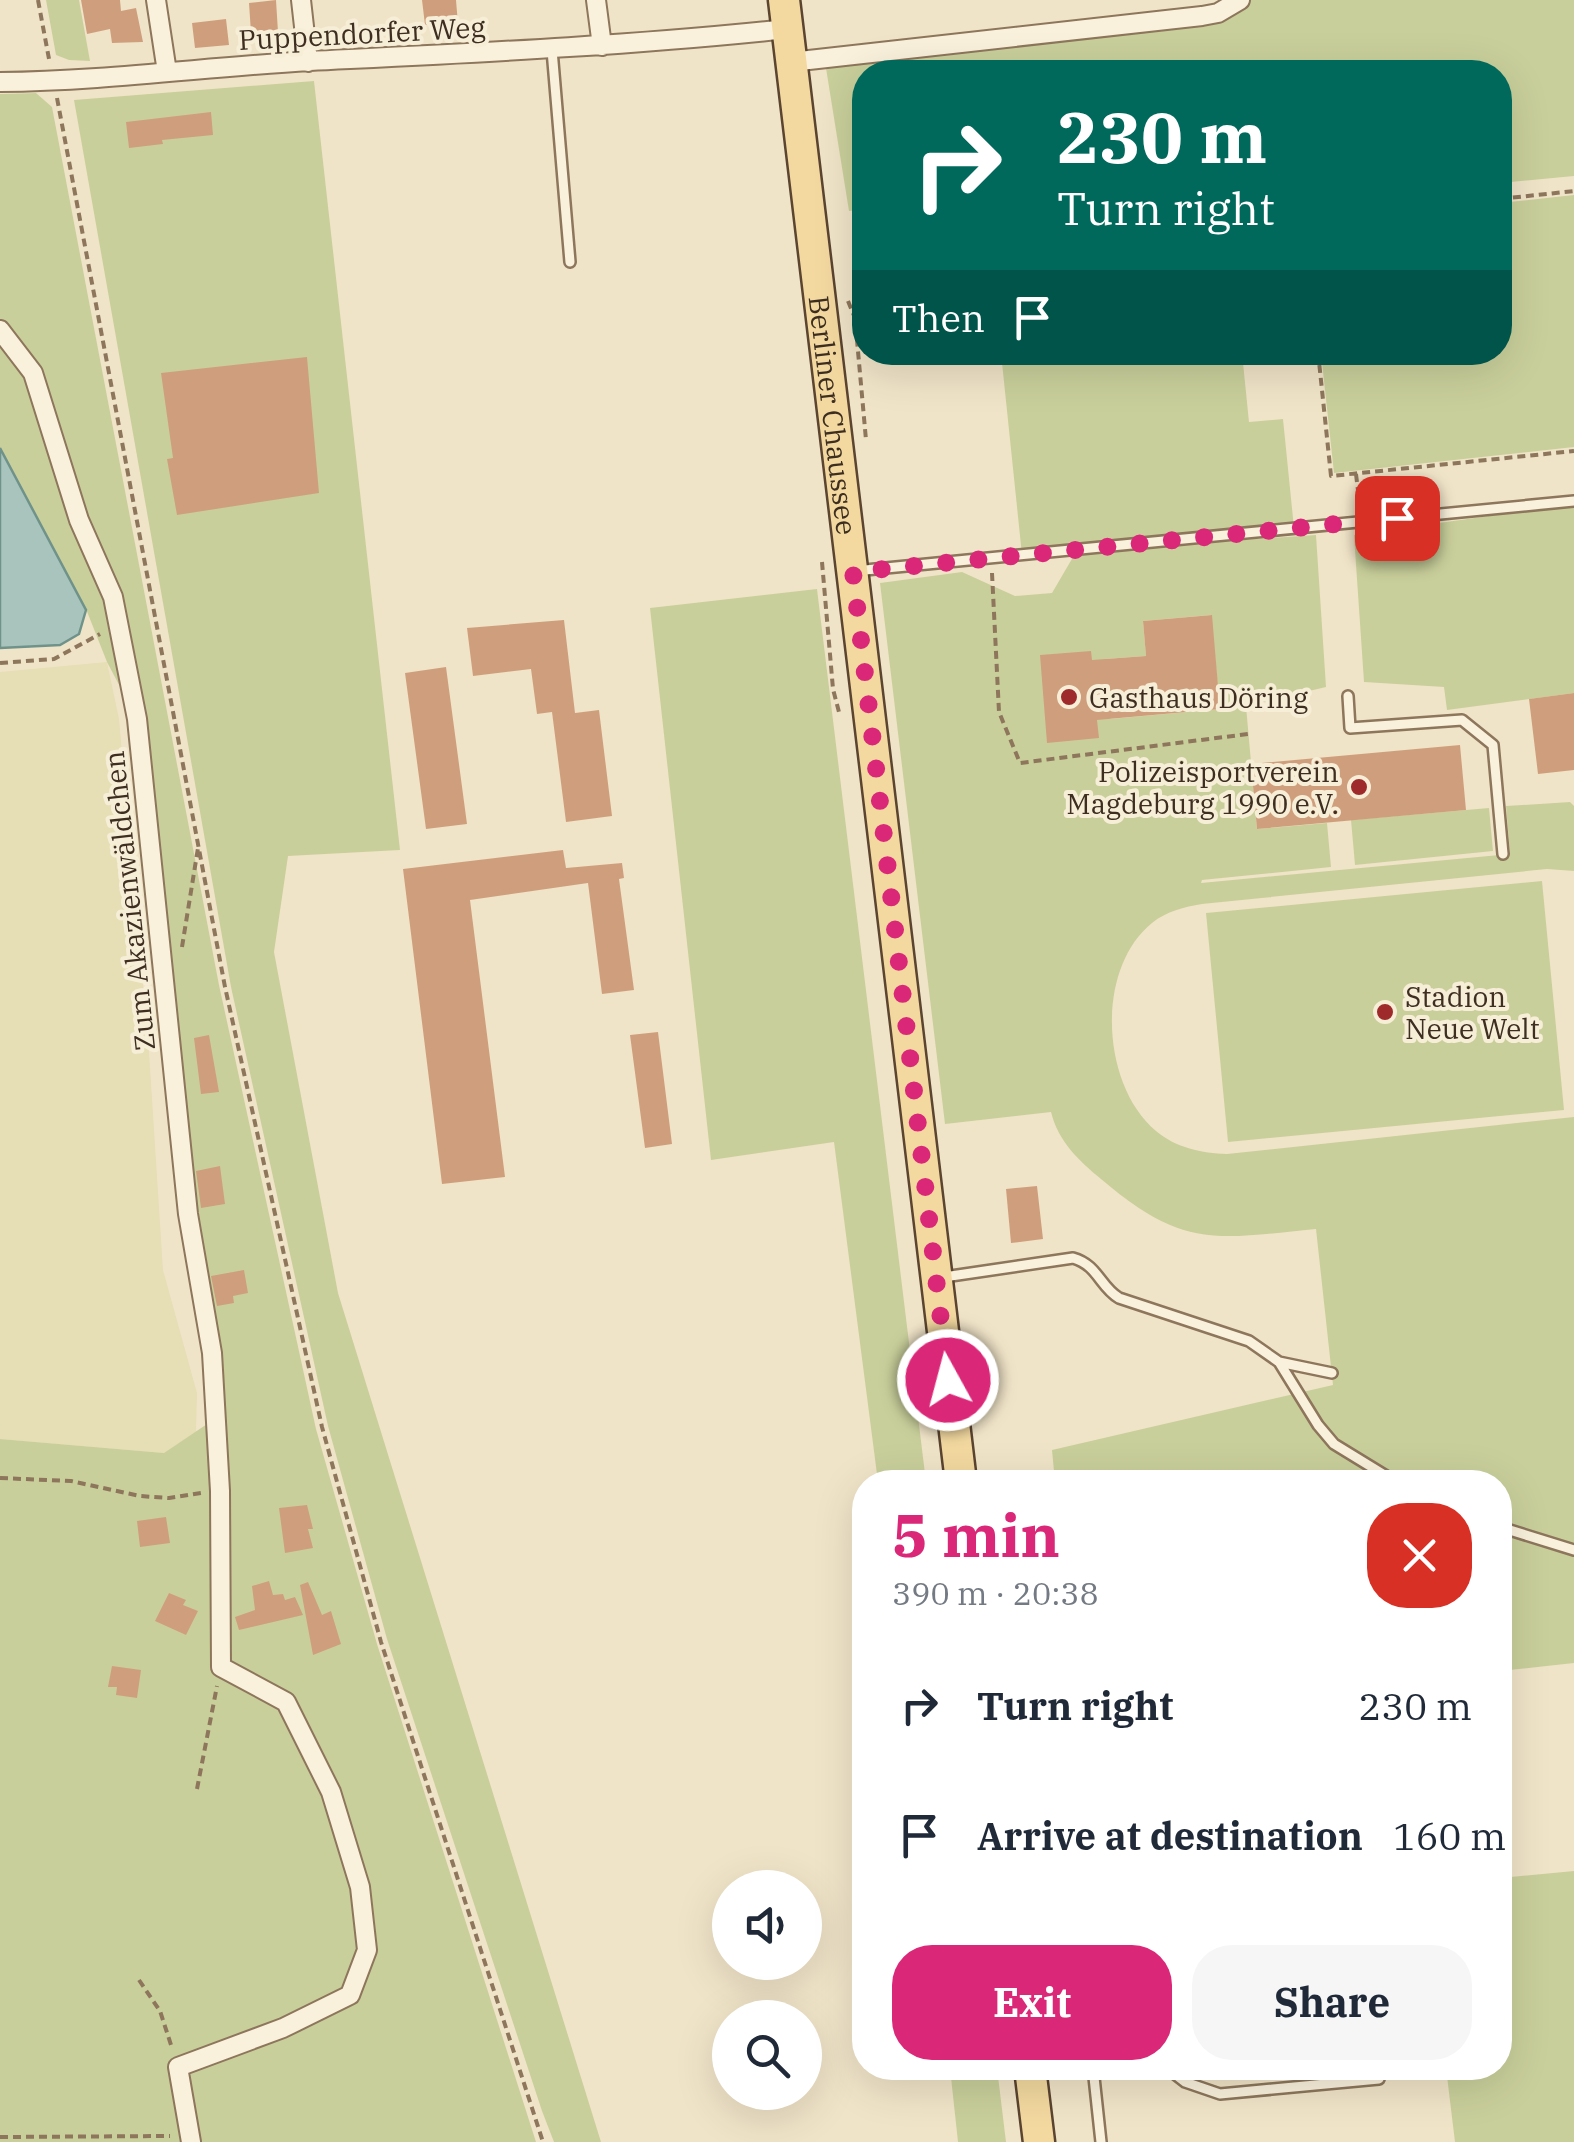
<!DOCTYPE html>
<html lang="en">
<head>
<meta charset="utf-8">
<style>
  :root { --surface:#fff; --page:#f6f6f7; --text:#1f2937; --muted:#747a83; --accent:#db2777 }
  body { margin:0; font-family:"IBM Plex Serif",serif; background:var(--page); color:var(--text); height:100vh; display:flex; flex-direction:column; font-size:38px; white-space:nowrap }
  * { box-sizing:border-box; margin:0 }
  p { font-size:32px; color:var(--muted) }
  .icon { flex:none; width:55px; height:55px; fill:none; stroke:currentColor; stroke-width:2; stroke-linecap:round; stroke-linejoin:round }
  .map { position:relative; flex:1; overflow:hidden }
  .drawer { position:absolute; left:852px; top:1470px; width:660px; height:610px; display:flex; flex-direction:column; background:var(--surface); border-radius:40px; box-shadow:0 10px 40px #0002 }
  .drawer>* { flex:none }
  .hud { position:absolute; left:852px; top:60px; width:660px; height:305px; border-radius:40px; box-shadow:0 10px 40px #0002; background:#00695c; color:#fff; overflow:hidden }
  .tools { position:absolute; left:712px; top:1870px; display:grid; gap:20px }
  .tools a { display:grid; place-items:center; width:110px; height:110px; border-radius:50%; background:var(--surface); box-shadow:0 10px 40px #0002; font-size:50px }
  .pin { position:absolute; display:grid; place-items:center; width:85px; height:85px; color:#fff; margin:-42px; border-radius:20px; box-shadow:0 5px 15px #0006 }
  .me { position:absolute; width:110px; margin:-55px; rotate:353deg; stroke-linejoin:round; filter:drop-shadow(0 0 8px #0008) }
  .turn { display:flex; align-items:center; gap:35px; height:210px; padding:0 40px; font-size:45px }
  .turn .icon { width:130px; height:130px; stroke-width:2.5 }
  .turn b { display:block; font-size:70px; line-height:85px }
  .then { display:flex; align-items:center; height:95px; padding:0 40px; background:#0003; gap:20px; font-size:38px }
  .round { display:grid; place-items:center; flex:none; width:105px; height:105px; border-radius:40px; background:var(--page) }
  .headline { display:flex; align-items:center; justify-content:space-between; height:170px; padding:0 40px }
  h1 { font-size:60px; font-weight:700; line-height:75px; color:var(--accent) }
  .button { display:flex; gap:20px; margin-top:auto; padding:20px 40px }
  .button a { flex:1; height:115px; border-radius:40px; background:var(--accent); color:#fff; font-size:40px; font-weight:700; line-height:115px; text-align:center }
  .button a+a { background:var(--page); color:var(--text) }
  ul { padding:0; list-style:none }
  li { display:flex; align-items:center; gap:30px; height:130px; padding:0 40px }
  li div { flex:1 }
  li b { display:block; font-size:38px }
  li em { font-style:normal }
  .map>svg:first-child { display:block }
</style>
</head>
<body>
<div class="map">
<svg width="1574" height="2142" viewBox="0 0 1574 2142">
  <rect width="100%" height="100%" fill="#f0e4c8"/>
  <path fill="#e6deb5" d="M 107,662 L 119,719 L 149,1052 L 163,1270 L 197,1393 L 196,1432 L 164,1453 L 0,1439 L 0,672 Z"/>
  <path fill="#c9cf9b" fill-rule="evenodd" d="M 46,0 L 79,0 L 90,61 L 69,60 L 56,55 Z
    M 1240,0 L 1574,0 L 1574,176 L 1500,183 L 1500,72 L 865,72 L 865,209 L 849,211 L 825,62 L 1202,16 Z
    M 314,81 L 400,850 L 288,856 L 274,952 L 338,1293 L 601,2142 L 554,2142 L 542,2111 L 387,1639 L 328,1426 L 231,987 L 74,100 Z
    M 36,93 L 52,107 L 219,985 L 316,1429 L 377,1644 L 536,2142 L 0,2142 L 0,1439 L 164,1453 L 216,1418 L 137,719 L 107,662 L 86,609 L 0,448 L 0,94 Z
    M 1574,195 L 1574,447 L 1334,473 L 1321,353 L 1500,352 L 1500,203 Z
    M 1001,353 L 1242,353 L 1249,422 L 1283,419 L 1294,528 L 1117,548 L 1316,535 L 1326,687 L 1246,706 L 1257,829 L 1327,823 L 1331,867 L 1202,880 L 1201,883 L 1510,854 L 1506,806 L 1570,802 L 1574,806 L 1574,871 L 1547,869 L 1202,904 C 1184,907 1167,911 1152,923 C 1095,969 1101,1085 1156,1131 C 1176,1148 1202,1153 1227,1154 L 1574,1117 L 1574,1663 L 1500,1671 L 1500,1482 L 1055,1482 L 1052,1450 L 1333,1385 L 1316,1229 C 1215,1239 1183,1249 1101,1179 C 1079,1161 1058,1141 1051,1112 L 945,1124 L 880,583 L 962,572 L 1015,596 L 1052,593 L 1076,552 L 1022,555 ZM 1211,615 L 1220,709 L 1110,719 L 1105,659 L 1146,656 L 1143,621 Z
    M 1574,504 L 1574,693 L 1447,710 L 1444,687 L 1364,682 L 1354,535 Z
    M 817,589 L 926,1482 L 878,1482 L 834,1142 L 711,1160 L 650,608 Z
    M 1489,808 L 1493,851 L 1355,865 L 1351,820 Z
    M 1542,881 L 1564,1110 L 1228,1142 L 1206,913 Z
    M 1574,1871 L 1574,2142 L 1455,2142 L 1446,2068 L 1500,2068 L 1500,1878 Z
    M 950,2068 L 997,2068 L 1006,2142 L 958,2142 Z"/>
  <path fill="#a9c4bc" stroke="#6f938a" stroke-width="2.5" d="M 0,448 L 86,610 L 79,634 L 60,645 L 0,648 Z"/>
  <path fill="#cf9f7d" d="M 81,0 L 120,0 L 121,11 L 136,8 L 143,42 L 112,43 L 110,29 L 87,34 Z
    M 276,0 L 278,32 L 251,33 L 249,3 Z
    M 422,0 L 456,0 L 458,24 L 425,25 Z
    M 226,19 L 229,45 L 195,48 L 192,23 Z
    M 211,112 L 213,135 L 162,140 L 163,144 L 129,148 L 126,122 Z
    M 307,357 L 319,493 L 177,515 L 167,459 L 173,458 L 161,373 Z
    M 1212,615 L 1220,709 L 1097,720 L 1099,738 L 1047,743 L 1040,655 L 1091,651 L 1092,660 L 1146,656 L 1143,621 Z
    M 564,620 L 575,713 L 599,710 L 612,816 L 566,822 L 552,712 L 537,714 L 531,669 L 473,676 L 467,628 Z
    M 446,667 L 467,824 L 426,829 L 405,673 Z
    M 1574,693 L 1574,770 L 1538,774 L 1529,699 Z
    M 1460,745 L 1466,810 L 1257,829 L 1251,764 Z
    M 563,850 L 566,868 L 622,863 L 624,878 L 619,879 L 634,990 L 602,994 L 588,883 L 470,900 L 505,1177 L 442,1184 L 403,869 Z
    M 658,1032 L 672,1144 L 645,1148 L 630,1035 Z
    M 209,1035 L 219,1092 L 201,1094 L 194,1038 Z
    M 220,1166 L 225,1204 L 201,1208 L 196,1171 Z
    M 1037,1186 L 1043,1239 L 1011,1243 L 1006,1189 Z
    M 244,1270 L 248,1293 L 233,1296 L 234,1303 L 217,1306 L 211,1276 Z
    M 307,1505 L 313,1529 L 308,1529 L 313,1548 L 285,1553 L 279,1508 Z
    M 166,1517 L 170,1543 L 140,1547 L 137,1521 Z
    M 269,1581 L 273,1595 L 283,1594 L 285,1600 L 295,1597 L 303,1615 L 239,1630 L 235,1617 L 255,1610 L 252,1586 Z
    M 308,1582 L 322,1615 L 331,1611 L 341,1644 L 313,1655 L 300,1585 Z
    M 169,1593 L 186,1600 L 183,1605 L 198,1611 L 186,1635 L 155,1621 Z
    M 112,1666 L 141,1670 L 137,1698 L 116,1695 L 117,1687 L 108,1687 Z"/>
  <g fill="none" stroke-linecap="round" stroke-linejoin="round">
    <defs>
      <path id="service" d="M 552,50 L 570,262
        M 855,571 L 1574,501
        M 1348,696 L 1350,728 L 1462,720 L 1493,745 L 1503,854
        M 944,1277 L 1073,1258 C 1098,1265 1100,1287 1119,1298 L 1249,1341 L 1279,1362 L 1332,1373
        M 1279,1362 L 1318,1425 L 1334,1444 L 1396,1482
        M 1500,1527 L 1574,1550
        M 1093,2068 L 1101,2142
        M 1167,2068 L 1185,2082 L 1220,2094 L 1379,2079"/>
      <path id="minor" d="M 156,0 L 167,72
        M 301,0 L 308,62
        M 596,0 L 602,46
        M 791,62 L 1202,16 L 1218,13 L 1240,0
        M 0,82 C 104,81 207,67 310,61 C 470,53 628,46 787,29
        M 0,330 L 33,373 L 79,520 L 113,597 L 137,719 L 188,1214 L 212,1353 L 220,1491 L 221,1667 L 286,1702 L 331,1792 L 360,1887 L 367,1950 L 350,1995 L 283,2028 L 178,2067 L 191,2142"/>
      <g id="primary">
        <path id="s1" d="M 784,0 L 961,1482"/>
        <path d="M 1030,2068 L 1039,2142"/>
      </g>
    </defs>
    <use href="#service" stroke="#8d765c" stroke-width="14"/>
    <use href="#minor" stroke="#8d765c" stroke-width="22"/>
    <use href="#primary" stroke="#5b4430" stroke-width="35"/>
    <path stroke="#8d765c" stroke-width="4" stroke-dasharray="8 5" stroke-linecap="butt" d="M 38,0 L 49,59
      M 57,98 L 225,987 L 322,1427 L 381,1642 L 543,2142
      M 1500,199 L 1574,191
      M 848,301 L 855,318 L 866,440
      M 1318,352 L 1331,476 L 1574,451
      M 1356,474 L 1360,507
      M 822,562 L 833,689 L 840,716
      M 992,573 L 999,712 L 1020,763 L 1248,734
      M 0,663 L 54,659 L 100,634
      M 182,947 L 198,848
      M 0,1478 L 71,1481 L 140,1496 L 169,1498 L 201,1493
      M 197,1789 L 217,1686
      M 139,1980 L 160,2011 L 172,2048
      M 0,2137 L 170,2136"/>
    <use href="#service" stroke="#faf1dc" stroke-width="9"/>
    <use href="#minor" stroke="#faf1dc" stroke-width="18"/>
    <use href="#primary" stroke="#f3d9a0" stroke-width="30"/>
  </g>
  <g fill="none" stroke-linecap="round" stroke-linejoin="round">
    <path stroke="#db2777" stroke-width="18" stroke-dasharray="0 32.4" d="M 948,1380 L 853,572 L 1397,518"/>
  </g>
  <g fill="#9e2a2b" stroke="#f7eed8" stroke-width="4">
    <circle cx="1069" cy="697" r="10"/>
    <circle cx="1359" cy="787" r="10"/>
    <circle cx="1385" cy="1012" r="10"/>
  </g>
  <g text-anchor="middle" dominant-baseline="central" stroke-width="8" stroke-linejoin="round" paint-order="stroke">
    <g font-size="28" fill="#3d2e20" stroke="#f7eed8">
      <text transform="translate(362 33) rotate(-3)">Puppendorfer Weg</text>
      <text stroke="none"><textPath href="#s1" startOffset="418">Berliner Chaussee</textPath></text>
      <text transform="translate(129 901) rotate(-96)">Zum Akazienwäldchen</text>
    </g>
    <g font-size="28" fill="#3d2e20" stroke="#f7eed8" text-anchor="start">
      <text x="1089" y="697">Gasthaus Döring</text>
      <text x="1339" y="771" text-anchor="end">Polizeisportverein<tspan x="1339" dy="32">Magdeburg 1990 e.V.</tspan></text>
      <text x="1405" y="996">Stadion<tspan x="1405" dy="32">Neue Welt</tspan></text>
    </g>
  </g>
</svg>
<div class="tools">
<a><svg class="icon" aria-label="sound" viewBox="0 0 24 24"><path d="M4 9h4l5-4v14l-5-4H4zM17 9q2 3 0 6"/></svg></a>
<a><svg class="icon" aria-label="search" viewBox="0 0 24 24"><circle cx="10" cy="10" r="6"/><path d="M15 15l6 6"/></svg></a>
</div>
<div class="pin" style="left:1397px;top:518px;background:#d93025"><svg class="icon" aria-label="arrive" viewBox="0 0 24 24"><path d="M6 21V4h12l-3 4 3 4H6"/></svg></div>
<svg class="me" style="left:948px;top:1380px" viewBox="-20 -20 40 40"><circle r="17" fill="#db2777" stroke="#fff" stroke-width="3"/><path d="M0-11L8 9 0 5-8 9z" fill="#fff"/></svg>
<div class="hud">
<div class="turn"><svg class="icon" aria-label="right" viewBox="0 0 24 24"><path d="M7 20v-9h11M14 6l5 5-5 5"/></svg><div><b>230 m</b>Turn right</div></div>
<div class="then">Then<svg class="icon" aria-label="arrive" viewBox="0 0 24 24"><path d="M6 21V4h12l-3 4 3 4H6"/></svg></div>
</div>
<section class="drawer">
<div class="headline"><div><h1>5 min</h1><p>390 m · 20:38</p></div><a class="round" style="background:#d93025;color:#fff"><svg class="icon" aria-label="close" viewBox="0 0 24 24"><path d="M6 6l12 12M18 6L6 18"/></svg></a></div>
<ul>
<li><svg class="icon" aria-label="right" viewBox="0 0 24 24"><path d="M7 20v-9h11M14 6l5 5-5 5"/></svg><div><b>Turn right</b></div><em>230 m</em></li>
<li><svg class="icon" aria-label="arrive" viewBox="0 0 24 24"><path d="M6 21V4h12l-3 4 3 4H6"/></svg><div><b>Arrive at destination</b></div><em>160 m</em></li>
</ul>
<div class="button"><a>Exit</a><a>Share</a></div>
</section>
</div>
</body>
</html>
